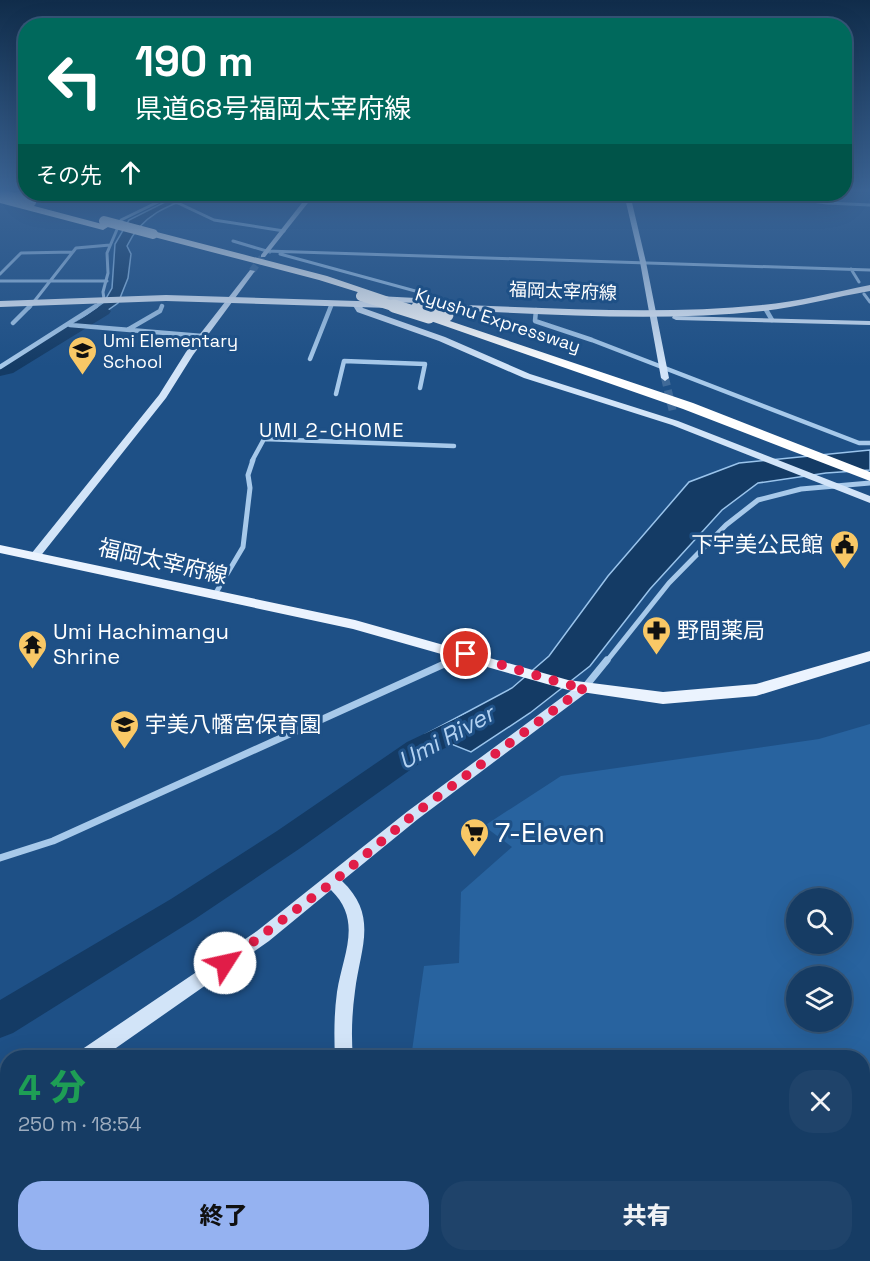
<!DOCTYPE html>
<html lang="ja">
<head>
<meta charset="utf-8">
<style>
  :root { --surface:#163c64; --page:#1f436a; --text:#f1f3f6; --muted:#9eadbf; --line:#355678; --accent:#95b2f1 }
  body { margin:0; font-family:"Space Grotesk","Noto Sans JP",sans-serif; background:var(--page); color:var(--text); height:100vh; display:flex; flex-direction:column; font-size:22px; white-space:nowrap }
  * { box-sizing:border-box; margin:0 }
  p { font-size:20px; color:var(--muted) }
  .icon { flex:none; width:33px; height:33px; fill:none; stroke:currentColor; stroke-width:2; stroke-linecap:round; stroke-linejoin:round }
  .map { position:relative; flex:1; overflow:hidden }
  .drawer { position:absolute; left:0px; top:1050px; width:870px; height:212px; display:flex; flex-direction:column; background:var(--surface); border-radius:24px 24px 0 0; box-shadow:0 6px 24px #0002,0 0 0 2px var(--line) }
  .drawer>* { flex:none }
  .top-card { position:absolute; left:18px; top:18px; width:834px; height:183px; border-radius:24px; box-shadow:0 6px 24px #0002,0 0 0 2px var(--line); background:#00695c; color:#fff; overflow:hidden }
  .buttons { position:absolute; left:786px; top:888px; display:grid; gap:12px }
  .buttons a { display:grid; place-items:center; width:66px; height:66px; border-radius:50%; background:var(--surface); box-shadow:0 6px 24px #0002,0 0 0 2px var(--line); font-size:30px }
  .pin { position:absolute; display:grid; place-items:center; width:51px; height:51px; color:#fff; margin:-26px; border:3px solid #fff; border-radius:50%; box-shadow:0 2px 6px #0007 }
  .me { position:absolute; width:66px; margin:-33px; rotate:55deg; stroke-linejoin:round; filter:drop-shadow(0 0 4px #0008) }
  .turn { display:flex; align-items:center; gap:21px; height:126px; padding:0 18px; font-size:27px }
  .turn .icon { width:78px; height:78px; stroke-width:2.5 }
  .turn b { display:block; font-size:42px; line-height:51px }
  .then { display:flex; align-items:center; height:57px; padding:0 18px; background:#0003; gap:12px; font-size:22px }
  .round { display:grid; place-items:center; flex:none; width:63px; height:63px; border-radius:24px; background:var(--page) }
  .overview { display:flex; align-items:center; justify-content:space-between; height:102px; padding:0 18px }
  h1 { font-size:36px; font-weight:800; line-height:45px; color:#1e9e55 }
  .primary-button { display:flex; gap:12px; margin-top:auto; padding:12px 18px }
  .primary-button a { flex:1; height:69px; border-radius:24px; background:var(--accent); color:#111; font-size:24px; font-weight:800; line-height:69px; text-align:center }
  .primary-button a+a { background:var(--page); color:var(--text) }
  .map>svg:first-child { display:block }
</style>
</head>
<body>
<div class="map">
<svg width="870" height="1261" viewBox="0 0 870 1261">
  <rect width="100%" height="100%" fill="#1e5086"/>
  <path fill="#28639f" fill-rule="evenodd" d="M 870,724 L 870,1186 L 863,1187 L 862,1058 L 411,1058 L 424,966 L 459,963 L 461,892 L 512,847 L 484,826 L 561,776 L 819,739 ZM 796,898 L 842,898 L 842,944 L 796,944 ZM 796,976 L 842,976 L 842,1022 L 796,1022 Z
    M 7,1178 L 8,1254 L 357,1254 L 359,1261 L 0,1261 L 0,1183 Z
    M 403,1254 L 636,1254 L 632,1261 L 406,1261 Z"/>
  <path fill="#143b65" stroke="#9ac4ec" stroke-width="1.5" d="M 181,194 L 200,194 C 169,205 142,214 127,246 L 131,254 L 128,278 L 118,303 L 81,329 L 67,329 L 104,302 L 112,288 L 115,244 L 129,220 Z
    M 870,450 L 870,470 L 826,473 L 758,483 L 722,510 L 650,589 L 590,666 L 530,713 L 471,752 L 426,734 L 512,688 L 549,656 L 608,576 L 689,482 L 739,463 Z
    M 870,1186 L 870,1261 L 865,1261 L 861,1254 L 863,1187 Z"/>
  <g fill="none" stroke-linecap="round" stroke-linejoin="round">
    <path fill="#143b65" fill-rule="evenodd" d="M 103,306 L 111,311 L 109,314 L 13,373 L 0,376 L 0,366 Z
      M 468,713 L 478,716 L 482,723 L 478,730 L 427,758 L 299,849 L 195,919 L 13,1033 L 0,1038 L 0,1000 L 171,899 L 277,831 L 407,742 Z"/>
    <path stroke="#406a98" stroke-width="7" stroke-dasharray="7 3" stroke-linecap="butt" d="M 252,271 L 263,256"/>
    <path stroke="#406a98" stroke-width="8" stroke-dasharray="8 4.5" stroke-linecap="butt" d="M 665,378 L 673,412"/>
    <path stroke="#a7c9ea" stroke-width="3" d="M 144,194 L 152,198 L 178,203 L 214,220 L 284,231
      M 758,194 L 827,203 L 870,205
      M 233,241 L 270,252
      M 266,251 L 870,270
      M 280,254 L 430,295 L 432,301
      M 851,269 L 859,282
      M 0,274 L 21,253 L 73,252
      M 0,281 L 107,281
      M 864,294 L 870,302
      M 29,308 L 76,248 L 110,245
      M 94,308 L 104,299 L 103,292 L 108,273 L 107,253 L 121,220 L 162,200
      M 330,308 L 332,303"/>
    <path stroke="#a7c9ea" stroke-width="4.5" d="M 765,308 L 772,320
      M 536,310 L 535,321 L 592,340 L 859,443 L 870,443
      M 13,323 L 30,306
      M 70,325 L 202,336
      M 129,329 L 160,311 L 162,306
      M 310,359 L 331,306
      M 0,367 L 96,306
      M 336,394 L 344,361 L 425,364 L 420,388
      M 252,461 L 264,439 L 454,446"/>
    <path stroke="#a7c9ea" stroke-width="5" d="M 214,596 L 243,547 L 250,488 L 248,475 L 253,460
      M 450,662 L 464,655
      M 606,662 L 669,583 L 726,525 L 758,500 L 801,489 L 870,483"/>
    <path stroke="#a7c9ea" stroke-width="7" d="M 585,687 L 607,660
      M 0,858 L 53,841 L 453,660"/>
    <path fill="#d2e4f8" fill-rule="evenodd" d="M 26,190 L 27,194 L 3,198 L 0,196 Z
      M 309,194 L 315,194 L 265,257 L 261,257 L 261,255 Z
      M 624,194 L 630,194 L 646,262 L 669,378 L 665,381 L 661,378 L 640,262 Z
      M 250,270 L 255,271 L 193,355 L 166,398 L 39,558 L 31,558 L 30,556 L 31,554 L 159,395 L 186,352 Z
      M 353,302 L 359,302 L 363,308 L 445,337 L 530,374 L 678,421 L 870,496 L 870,503 L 672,425 L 524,378 L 439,341 L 357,312 L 352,304 Z
      M 673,316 L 870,321 L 870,325 L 676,320 L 672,318 Z
      M 585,683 L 590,684 L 591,687 L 590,690 L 418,819 L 342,881 C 379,916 360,949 355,991 C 352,1013 351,1035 353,1058 L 335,1058 C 334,1035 334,1014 337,992 C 343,954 363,921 331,890 L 269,941 L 116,1048 L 101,1058 L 75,1058 L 78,1052 L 257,931 L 408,811 L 580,684 Z
      M 8,1093 L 8,1113 L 0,1116 L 0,1096 Z
      M 375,1254 L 397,1254 L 399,1261 L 377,1261 Z"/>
    <path fill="#ebf3fe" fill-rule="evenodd" d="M 870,285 L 870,291 C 835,297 799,307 763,311 C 650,323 535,313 422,309 L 417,306 L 422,303 L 378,302 L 373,299 L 378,296 L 435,299 L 437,301 L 432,304 C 542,307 652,316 762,305 C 798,302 834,292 870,285 Z
      M 166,295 L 389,302 L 394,305 L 389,308 L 166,301 L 0,307 L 0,301 Z
      M 0,545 L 355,620 L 568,680 L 663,692 L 756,684 L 870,651 L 870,661 L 756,696 L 663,704 L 568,690 L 353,629 L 0,553 Z"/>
    <path fill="#fff" fill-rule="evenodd" d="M 0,197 L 106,225 L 108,227 L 103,230 L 0,203 Z
      M 153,231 L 327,276 L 389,297 L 384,300 L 380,299 L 319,280 L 150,236 L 148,234 Z
      M 429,314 L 693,403 L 870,472 L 870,481 L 683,409 L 425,319 L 423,317 Z"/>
    <path stroke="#fff" stroke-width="10" d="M 0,194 L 31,202
      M 104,221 L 153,234
      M 361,296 L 399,308
      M 418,307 L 421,308"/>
    <path stroke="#fff" stroke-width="13" d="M 394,306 L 429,317
      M 418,307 L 447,315"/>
  </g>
  <linearGradient id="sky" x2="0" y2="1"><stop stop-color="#102c4a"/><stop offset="0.52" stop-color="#3b6495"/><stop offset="1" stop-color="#3b6495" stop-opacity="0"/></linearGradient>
  <rect width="870" height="366" fill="url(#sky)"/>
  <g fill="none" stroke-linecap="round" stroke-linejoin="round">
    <path stroke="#e11d48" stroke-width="10" stroke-dasharray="0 18" d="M 225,963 L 333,882 L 413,815 L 585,687 L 568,685 L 466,654"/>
  </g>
  <defs>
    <symbol id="school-pin" viewBox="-11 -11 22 30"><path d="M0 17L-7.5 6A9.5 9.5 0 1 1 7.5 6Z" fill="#f9c866" stroke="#1e5086"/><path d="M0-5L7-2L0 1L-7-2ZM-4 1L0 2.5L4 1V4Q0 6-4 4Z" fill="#111"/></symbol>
    <symbol id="civic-pin" viewBox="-11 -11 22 30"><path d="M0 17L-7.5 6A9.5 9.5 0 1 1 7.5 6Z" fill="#f9c866" stroke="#1e5086"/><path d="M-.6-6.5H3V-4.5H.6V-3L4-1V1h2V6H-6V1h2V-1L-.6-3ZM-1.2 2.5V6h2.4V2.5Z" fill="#111"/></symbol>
    <symbol id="pharmacy-pin" viewBox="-11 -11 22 30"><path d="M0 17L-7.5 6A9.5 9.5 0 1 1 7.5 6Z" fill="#f9c866" stroke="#1e5086"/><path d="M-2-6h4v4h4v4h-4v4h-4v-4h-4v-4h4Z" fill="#111"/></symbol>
    <symbol id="temple-pin" viewBox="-11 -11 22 30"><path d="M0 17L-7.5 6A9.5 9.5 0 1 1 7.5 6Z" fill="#f9c866" stroke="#1e5086"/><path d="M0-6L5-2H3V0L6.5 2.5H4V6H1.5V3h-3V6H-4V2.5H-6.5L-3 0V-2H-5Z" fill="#111"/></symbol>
    <symbol id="supermarket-pin" viewBox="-11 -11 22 30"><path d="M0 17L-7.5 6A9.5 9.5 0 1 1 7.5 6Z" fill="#f9c866" stroke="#1e5086"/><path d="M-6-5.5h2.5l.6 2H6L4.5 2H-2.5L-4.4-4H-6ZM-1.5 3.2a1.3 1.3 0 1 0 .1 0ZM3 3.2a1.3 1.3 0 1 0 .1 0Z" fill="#111"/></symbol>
  </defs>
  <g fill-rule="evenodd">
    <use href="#school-pin" x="66" y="334" width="33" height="45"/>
    <use href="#civic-pin" x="828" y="528" width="33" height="45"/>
    <use href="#pharmacy-pin" x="640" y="614" width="33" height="45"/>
    <use href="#temple-pin" x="16" y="628" width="33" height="45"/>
    <use href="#school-pin" x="108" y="708" width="33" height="45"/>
    <use href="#supermarket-pin" x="458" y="816" width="33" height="45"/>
  </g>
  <g text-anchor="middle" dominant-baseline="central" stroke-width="6" stroke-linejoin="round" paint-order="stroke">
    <g font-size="18" fill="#fff" stroke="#1e5086">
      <text transform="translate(563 291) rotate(2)">福岡太宰府線</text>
      <text transform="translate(498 320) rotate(18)">Kyushu Expressway</text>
    </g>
    <g font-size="18" fill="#fff" stroke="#1e5086" text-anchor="start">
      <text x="103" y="340">Umi Elementary<tspan x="103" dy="21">School</tspan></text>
    </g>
    <g font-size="20" letter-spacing="1.5" fill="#fff" stroke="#1e5086">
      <text x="332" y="430">UMI 2-CHOME</text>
    </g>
    <g font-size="22" fill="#fff" stroke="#1e5086" text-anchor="start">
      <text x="823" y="544" text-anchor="end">下宇美公民館</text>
      <text x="677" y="630">野間薬局</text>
      <text x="53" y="631">Umi Hachimangu<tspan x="53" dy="25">Shrine</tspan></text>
      <text x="145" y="724">宇美八幡宮保育園</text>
    </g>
    <g font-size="22" fill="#fff" stroke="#1e5086">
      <text transform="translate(163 561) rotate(13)">福岡太宰府線</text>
    </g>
    <g font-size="24" font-style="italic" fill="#b3d2f2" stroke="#1e5086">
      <text transform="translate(446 737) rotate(-29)">Umi River</text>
    </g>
    <g font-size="27" fill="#fff" stroke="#1e5086" text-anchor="start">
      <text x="495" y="832">7-Eleven</text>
    </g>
  </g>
</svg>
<div class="buttons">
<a><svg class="icon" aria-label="search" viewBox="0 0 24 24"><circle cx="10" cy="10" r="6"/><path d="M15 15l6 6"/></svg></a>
<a><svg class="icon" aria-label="layers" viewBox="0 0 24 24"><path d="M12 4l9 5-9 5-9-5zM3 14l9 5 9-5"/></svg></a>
</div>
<div class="pin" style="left:466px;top:654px;background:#d93025"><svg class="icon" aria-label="arrive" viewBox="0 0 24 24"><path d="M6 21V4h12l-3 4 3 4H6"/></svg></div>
<svg class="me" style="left:225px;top:963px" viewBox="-20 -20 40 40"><circle r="19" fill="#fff"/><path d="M0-13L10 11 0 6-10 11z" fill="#e11d48"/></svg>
<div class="top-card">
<div class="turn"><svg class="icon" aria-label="left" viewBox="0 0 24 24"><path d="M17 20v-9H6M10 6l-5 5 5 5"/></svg><div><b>190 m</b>県道68号福岡太宰府線</div></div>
<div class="then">その先<svg class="icon" aria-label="ahead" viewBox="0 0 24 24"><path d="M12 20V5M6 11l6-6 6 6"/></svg></div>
</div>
<section class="drawer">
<div class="overview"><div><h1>4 分</h1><p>250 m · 18:54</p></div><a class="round"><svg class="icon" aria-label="close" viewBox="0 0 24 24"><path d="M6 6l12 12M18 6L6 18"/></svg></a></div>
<div class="primary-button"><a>終了</a><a>共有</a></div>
</section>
</div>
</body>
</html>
